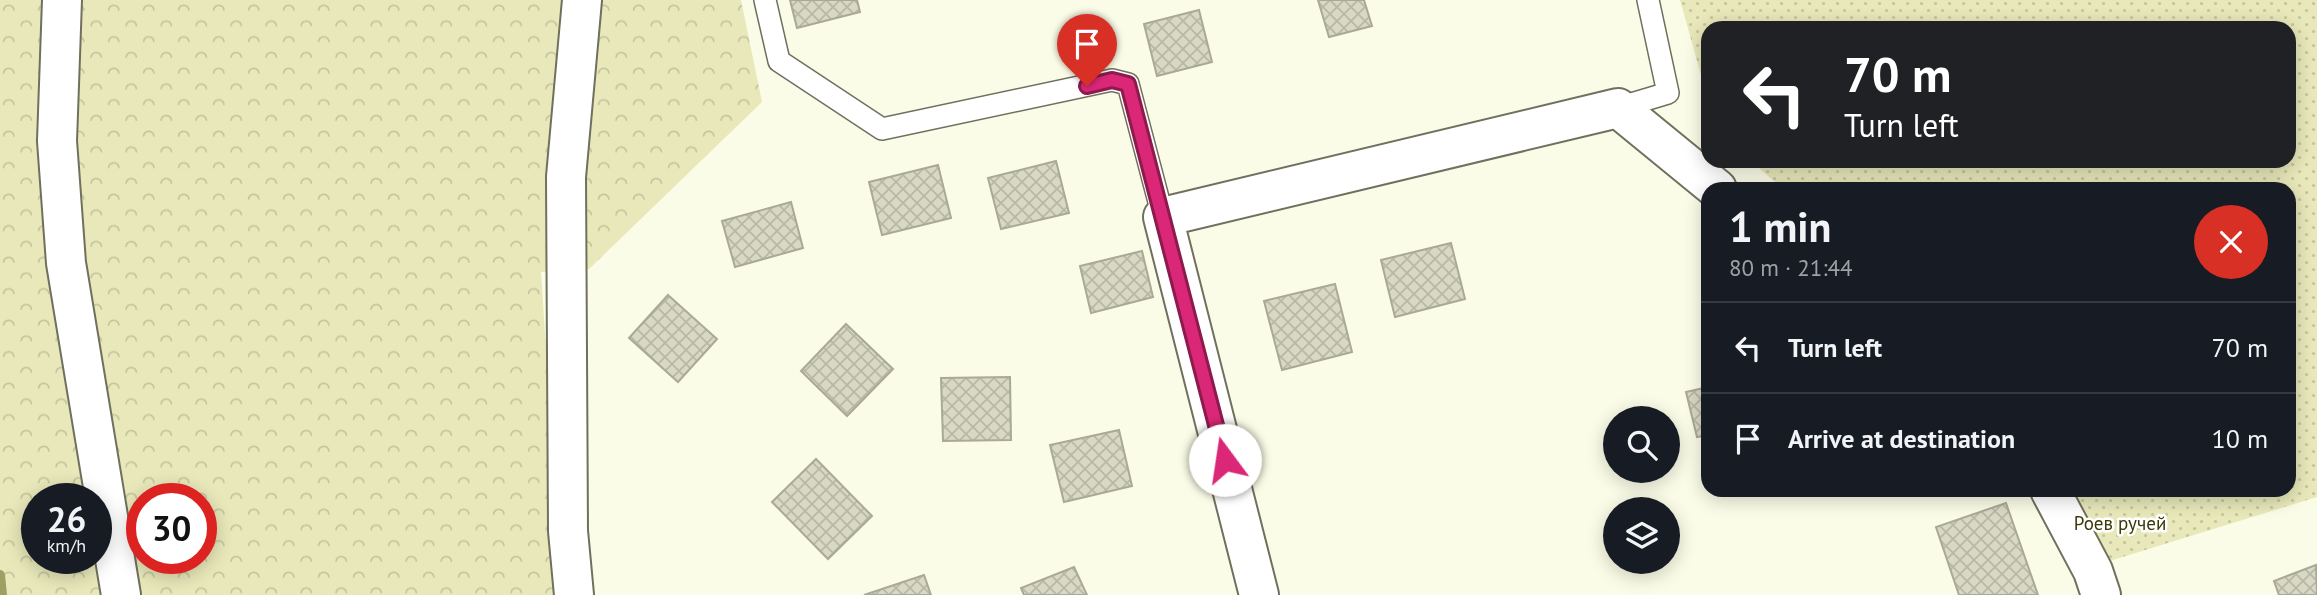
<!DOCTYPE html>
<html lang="en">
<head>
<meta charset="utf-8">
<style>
  :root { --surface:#171b24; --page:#20242c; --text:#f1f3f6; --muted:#9ea1a6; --line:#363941 }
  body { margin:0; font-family:"PT Sans",sans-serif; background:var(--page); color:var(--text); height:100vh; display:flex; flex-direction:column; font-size:26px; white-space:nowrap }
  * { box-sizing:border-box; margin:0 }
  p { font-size:23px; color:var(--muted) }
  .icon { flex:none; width:38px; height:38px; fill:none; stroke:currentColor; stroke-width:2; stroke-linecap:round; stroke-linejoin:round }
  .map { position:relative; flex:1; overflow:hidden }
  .details { position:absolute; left:1701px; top:182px; width:595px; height:315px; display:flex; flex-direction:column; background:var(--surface); border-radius:21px; box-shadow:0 4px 18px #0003 }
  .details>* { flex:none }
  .hud { position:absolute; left:1701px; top:21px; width:595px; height:147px; border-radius:21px; box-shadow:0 4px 18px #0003; background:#202124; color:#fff; overflow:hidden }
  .tools { position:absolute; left:1603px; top:406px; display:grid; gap:14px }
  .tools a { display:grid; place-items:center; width:77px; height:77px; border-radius:50%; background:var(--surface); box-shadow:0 4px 18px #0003; font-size:35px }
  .speed { position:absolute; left:21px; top:483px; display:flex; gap:14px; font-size:35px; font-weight:700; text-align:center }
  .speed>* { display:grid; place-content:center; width:91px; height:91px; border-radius:50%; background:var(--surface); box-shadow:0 4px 18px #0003; line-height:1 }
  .speed small { font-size:18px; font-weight:400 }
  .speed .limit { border:10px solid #d22; background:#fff; color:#111 }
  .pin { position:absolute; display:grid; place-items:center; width:60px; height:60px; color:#fff; margin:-72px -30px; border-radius:50% 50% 50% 0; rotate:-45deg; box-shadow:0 0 7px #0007 }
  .pin .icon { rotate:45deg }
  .me { position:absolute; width:77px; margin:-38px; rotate:346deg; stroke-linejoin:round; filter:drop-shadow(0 0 5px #0008) }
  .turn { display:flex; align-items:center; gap:24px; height:147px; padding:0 28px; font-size:32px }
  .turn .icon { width:91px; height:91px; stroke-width:2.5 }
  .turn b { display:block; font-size:49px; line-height:60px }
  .round { display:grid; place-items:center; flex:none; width:74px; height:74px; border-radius:37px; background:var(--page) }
  .headline { display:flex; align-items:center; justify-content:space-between; height:119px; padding:0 28px }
  h1 { font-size:42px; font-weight:600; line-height:52px }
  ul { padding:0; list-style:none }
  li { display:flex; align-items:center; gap:21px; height:91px; padding:0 28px; border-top:2px solid var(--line) }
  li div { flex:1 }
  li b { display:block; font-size:26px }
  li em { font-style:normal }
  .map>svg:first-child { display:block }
</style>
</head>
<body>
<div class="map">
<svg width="2317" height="595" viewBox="0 0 2317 595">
  <defs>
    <pattern id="forest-crowns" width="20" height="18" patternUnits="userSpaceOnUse" patternTransform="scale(1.75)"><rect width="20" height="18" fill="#e8e8ba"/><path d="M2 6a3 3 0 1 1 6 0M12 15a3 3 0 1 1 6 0" fill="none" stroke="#c6c69e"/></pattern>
    <pattern id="park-dots" width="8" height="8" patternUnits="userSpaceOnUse" patternTransform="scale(1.75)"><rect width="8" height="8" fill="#e8e8ba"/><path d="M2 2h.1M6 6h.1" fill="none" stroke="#c6c69e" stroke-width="1.8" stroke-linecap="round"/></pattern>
    <pattern id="building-cross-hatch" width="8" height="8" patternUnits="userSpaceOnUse" patternTransform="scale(1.75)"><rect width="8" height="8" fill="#d8d8c4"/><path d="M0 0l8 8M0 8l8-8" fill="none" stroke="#b8b8a7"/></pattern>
  </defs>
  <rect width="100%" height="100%" fill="#fbfce7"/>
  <path fill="url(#forest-crowns)" fill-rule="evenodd" d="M 0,0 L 741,0 L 762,102 L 589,269 L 541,272 L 562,595 L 0,595 ZM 37,499 L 96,499 L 96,558 L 37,558 ZM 142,499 L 201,499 L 201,558 L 142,558 Z"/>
  <path fill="url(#park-dots)" d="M 1680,0 L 2317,0 L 2317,497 L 2103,563 L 2066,490 L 2289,490 L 2289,189 L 1783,189 L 1751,161 L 2289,161 L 2289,28 L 1708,28 L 1708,100 Z"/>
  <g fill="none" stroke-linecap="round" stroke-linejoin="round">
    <path stroke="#9f9e64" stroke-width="10" d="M 0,575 L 2,595"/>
  </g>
  <path fill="url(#building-cross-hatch)" stroke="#a9a995" stroke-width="2" d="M 790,0 L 857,0 L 860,12 L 797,28 Z
    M 1318,0 L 1364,0 L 1372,26 L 1329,37 Z
    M 1199,10 L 1212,62 L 1157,76 L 1144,24 Z
    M 1056,161 L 1069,213 L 1001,229 L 988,178 Z
    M 938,165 L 951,218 L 882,235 L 869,182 Z
    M 791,202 L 803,248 L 735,267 L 722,221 Z
    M 1451,243 L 1465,299 L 1395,317 L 1381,260 Z
    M 1142,251 L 1153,297 L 1091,313 L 1080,266 Z
    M 1335,284 L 1352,352 L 1282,370 L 1264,301 Z
    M 668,295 L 717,339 L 678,382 L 629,338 Z
    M 846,324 L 893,369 L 847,416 L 801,371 Z
    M 1010,377 L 1011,440 L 943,441 L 941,378 Z
    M 1708,387 L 1708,435 L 1697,437 L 1686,392 Z
    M 1119,430 L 1132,486 L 1064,502 L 1050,445 Z
    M 816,459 L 872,516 L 828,559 L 772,502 Z
    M 2006,503 L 2038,595 L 1959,595 L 1936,527 Z
    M 2316,565 L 2317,595 L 2279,595 L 2274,581 Z
    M 1074,567 L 1087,595 L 1024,595 L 1021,588 Z
    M 924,575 L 931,595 L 864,595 Z"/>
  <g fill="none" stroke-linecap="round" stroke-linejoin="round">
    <defs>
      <path id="lane" d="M 765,0 L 779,61 L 882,129 L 1112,80 L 1128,84 L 1163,217
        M 1618,108 L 1668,93 L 1648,0"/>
      <path id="street" d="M 62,0 L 57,141 L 66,263 L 121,595
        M 2050,490 L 2093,571 L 2101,595
        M 574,595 L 568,531 L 566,177 L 582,0
        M 1259,595 L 1163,217 L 1618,108 L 1717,189"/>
    </defs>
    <use href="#lane" stroke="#70705e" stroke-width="24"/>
    <use href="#street" stroke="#70705e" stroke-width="42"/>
    <use href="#lane" stroke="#fff" stroke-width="21"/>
    <use href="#street" stroke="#fff" stroke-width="38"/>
  </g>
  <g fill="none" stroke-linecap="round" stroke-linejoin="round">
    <defs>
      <path id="route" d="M 1087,86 L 1112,80 L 1128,84 L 1225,460"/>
    </defs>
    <use href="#route" stroke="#8e194d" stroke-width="18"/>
    <use href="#route" stroke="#db2777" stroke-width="12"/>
  </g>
  <g text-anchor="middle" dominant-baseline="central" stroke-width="5" stroke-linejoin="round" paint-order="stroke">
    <g font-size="19" fill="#3a3909" stroke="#fff">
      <text x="2120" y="523">Роев ручей</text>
    </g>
  </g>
</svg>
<div class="tools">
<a><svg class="icon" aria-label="search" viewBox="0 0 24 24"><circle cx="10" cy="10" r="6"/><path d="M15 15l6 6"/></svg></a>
<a><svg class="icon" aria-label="layers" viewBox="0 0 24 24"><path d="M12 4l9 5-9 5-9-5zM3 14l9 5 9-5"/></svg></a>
</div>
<div class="speed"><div>26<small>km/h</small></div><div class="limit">30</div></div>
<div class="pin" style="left:1087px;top:86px;background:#d93025"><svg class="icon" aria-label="arrive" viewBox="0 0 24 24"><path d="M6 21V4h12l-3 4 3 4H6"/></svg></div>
<svg class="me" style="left:1225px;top:460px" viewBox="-20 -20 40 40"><circle r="19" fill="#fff"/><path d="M0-13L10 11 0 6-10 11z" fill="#db2777"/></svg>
<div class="hud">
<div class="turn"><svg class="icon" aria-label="left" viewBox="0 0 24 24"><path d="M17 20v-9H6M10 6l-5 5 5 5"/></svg><div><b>70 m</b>Turn left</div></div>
</div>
<section class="details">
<div class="headline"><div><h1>1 min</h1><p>80 m · 21:44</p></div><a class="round" style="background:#d93025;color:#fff"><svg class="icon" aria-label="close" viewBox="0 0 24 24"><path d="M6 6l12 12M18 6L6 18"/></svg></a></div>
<ul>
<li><svg class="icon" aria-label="left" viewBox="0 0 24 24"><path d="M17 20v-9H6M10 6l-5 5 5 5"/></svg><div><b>Turn left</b></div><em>70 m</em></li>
<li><svg class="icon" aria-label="arrive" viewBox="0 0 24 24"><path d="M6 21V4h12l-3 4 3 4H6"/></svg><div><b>Arrive at destination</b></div><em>10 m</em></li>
</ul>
</section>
</div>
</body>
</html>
